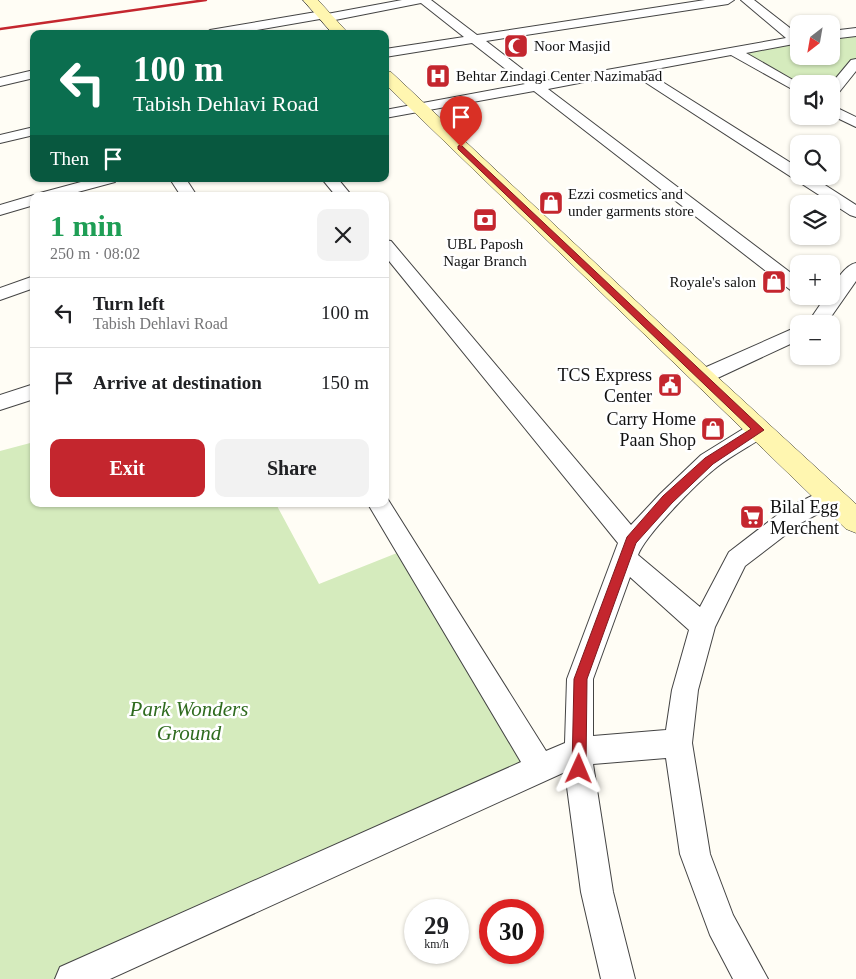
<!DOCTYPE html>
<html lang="en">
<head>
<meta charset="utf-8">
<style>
  :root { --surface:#fff; --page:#f2f2f2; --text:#202124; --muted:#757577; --line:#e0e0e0; --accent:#c4262e }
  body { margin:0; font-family:Georgia,serif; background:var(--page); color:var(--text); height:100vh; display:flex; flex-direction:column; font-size:19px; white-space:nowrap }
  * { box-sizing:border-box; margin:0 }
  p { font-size:16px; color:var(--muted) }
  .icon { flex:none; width:28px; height:28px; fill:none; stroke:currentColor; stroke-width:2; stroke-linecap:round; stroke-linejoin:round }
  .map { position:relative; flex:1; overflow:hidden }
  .sheet { position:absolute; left:30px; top:192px; width:359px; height:315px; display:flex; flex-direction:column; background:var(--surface); border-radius:10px; box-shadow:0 1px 4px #0004 }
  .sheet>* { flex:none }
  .banner { position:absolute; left:30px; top:30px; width:359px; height:152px; border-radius:10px; box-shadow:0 1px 4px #0004; background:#0b6e4f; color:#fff; overflow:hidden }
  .needle { width:32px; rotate:211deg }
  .tools { position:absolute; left:790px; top:15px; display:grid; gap:10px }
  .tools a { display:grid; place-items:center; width:50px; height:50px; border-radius:10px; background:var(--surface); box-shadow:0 1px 4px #0004; font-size:25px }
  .speed { position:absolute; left:404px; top:899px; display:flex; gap:10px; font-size:25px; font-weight:700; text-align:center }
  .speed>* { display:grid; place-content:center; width:65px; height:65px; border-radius:50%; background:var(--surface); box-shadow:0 1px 4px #0004; line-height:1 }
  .speed small { font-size:12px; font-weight:400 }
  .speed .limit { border:8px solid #d22; background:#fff; color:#111 }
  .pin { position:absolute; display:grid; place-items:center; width:42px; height:42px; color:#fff; margin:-51px -21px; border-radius:50% 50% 50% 0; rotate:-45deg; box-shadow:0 0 5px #0007 }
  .pin .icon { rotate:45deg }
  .me { position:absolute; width:55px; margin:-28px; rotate:1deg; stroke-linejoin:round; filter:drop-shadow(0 0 4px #0008) }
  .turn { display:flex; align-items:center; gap:18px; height:105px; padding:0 20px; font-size:22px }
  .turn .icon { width:65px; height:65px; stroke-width:2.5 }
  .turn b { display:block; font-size:35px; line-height:42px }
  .then { display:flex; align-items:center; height:48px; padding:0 20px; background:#0003; gap:10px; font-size:19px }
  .round { display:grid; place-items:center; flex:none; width:52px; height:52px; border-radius:10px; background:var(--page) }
  .head { display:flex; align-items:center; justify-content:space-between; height:85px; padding:0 20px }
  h1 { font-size:30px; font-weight:600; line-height:38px; color:#1e9e55 }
  .cta { display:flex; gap:10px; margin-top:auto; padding:10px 20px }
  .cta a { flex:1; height:58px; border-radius:10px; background:var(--accent); color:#fff; font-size:20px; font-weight:600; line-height:58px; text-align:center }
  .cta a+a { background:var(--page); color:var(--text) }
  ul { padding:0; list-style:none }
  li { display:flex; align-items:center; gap:15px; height:70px; padding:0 20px; border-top:1px solid var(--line) }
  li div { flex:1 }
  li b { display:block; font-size:19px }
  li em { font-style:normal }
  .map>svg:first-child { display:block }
</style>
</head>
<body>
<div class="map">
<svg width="856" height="979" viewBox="0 0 856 979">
  <rect width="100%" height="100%" fill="#fffdf5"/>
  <path fill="#d5ebbd" d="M 856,32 L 856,63 L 831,84 L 799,84 L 732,50 L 799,39 L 799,56 L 831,56 L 831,35 Z
    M 34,442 L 34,504 L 276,504 L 319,584 L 407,549 L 541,769 L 72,979 L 0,979 L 0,451 Z"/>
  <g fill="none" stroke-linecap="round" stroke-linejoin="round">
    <defs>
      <path id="street" d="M 402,0 L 431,0 L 477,35 L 705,0 L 734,0 L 728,4 L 486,41 L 539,82 L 786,38 L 741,0 L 754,0 L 799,35 L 799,43 L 746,53 L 800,84 L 799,93 L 731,55 L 645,71 L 799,168 L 799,176 L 811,176 L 856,205 L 856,217 L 850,215 L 631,73 L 548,89 L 799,279 L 799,294 L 793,292 L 534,91 L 385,118 L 385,110 L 525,84 L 472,43 L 385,57 L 385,49 L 464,37 L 421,3 L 325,22 L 320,19 L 233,34 L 204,34 L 210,30 L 322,11 L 327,14 Z
        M 856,28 L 856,36 L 831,39 L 831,31 Z
        M 856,59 L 856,71 L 836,96 L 831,97 L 831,84 L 851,60 Z
        M 34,70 L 34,78 L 0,86 L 0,78 Z
        M 831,105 L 856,117 L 856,127 L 831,115 Z
        M 34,127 L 34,135 L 0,143 L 0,135 Z
        M 92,179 L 117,179 L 115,182 L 63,196 L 34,196 L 34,205 L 0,215 L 0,205 L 34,195 L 38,196 L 40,193 Z
        M 170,179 L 186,179 L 197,196 L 181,196 Z
        M 322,179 L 338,179 L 352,196 L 336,196 Z
        M 385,240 L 391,241 L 631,525 L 660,494 L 701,455 L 751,424 L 758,422 L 765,424 L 769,430 L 765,436 C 750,446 732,455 717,467 C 699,481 645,535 638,555 L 700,607 L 729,552 L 785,509 L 822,491 L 830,488 L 838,491 L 841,497 L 838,503 L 801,523 L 745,566 L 715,627 L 698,690 L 692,743 L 710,854 L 733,915 L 768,979 L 733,979 L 710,935 L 680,854 L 666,758 L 593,764 L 613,892 L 635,979 L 601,979 L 581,892 L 565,772 L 110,979 L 55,979 L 60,967 L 521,762 L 368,504 L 385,504 L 385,497 L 387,498 L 546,751 L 565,743 L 567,679 L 618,543 L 385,256 ZM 630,577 L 689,630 L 672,690 L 666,730 L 593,736 L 593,679 Z
        M 856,263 L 856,281 L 826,324 L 807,324 L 826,296 L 831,296 C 831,285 845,265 856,263 Z
        M 34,276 L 34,288 L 0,300 L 0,288 Z
        M 799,326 L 799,340 L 709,382 L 702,384 L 695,382 L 692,377 L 695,372 Z
        M 34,384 L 34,399 L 0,410 L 0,395 Z"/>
      <path id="secondary" d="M 303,0 L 318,0 L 349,34 L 333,34 Z
        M 385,70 L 391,72 L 711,371 L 856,504 L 856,533 L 846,529 L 385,84 Z"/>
    </defs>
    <use href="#street" stroke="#444" stroke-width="2"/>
    <use href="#secondary" stroke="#333" stroke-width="1"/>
    <use href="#street" fill="#fff" fill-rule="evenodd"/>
    <use href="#secondary" fill="#fff6b0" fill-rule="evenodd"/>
    <path stroke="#c4262e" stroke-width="2.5" d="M 0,29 L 206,0"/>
  </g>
  <path fill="#c4262e" stroke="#7f191e" d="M 461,145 L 764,430 L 713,464 L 672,503 L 636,543 L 587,679 L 586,769 L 584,774 L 579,776 L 574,774 L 572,769 L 574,679 L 627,537 L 663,496 L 705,458 L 751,429 L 458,149 L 458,146 Z"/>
  <defs>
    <symbol id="mosque-square" viewBox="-11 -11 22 22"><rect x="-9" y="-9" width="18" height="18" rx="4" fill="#c4262e" stroke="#fff"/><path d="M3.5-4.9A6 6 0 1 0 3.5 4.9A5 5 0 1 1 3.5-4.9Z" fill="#fff"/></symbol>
    <symbol id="hospital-square" viewBox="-11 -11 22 22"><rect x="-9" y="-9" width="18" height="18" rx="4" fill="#c4262e" stroke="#fff"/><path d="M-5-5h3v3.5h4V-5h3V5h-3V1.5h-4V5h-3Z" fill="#fff"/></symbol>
    <symbol id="shop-square" viewBox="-11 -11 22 22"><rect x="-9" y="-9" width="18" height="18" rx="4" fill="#c4262e" stroke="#fff"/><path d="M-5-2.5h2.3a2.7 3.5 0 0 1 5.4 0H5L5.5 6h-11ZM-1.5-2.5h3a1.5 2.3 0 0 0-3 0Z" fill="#fff"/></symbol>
    <symbol id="bank-square" viewBox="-11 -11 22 22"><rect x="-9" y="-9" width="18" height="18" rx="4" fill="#c4262e" stroke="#fff"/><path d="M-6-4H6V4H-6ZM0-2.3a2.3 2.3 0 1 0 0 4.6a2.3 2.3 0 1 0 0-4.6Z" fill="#fff"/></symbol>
    <symbol id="civic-square" viewBox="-11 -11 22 22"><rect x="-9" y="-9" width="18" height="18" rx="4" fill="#c4262e" stroke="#fff"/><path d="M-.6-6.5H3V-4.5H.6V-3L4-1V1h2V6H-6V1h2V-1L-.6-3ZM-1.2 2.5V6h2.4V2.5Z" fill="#fff"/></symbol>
    <symbol id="supermarket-square" viewBox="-11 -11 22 22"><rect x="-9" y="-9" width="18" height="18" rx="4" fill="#c4262e" stroke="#fff"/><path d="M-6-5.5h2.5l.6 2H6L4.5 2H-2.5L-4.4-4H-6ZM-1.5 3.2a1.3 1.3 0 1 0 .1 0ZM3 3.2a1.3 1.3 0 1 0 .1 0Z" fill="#fff"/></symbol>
  </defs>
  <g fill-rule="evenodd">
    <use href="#mosque-square" x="502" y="32" width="28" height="28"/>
    <use href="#hospital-square" x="424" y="62" width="28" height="28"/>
    <use href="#shop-square" x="537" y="189" width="28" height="28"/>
    <use href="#bank-square" x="471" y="206" width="28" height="28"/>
    <use href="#shop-square" x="760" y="268" width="28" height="28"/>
    <use href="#civic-square" x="656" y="371" width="28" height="28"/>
    <use href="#shop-square" x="699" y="415" width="28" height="28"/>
    <use href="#supermarket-square" x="738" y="503" width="28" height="28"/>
  </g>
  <g text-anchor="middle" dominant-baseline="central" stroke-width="5" stroke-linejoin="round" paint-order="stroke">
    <g font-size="15" fill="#111" stroke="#fff" text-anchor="start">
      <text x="534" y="46">Noor Masjid</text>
      <text x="456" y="76">Behtar Zindagi Center Nazimabad</text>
      <text x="568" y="194">Ezzi cosmetics and<tspan x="568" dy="17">under garments store</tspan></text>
      <text x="485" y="244" text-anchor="middle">UBL Paposh<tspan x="485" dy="17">Nagar Branch</tspan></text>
      <text x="756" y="282" text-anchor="end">Royale's salon</text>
    </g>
    <g font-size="18" fill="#111" stroke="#fff" text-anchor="end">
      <text x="652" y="375">TCS Express<tspan x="652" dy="21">Center</tspan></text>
      <text x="696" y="419">Carry Home<tspan x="696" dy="21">Paan Shop</tspan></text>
      <text x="770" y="507" text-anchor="start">Bilal Egg<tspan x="770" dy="21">Merchent</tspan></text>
    </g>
    <g font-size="21" font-style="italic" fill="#2f6b1f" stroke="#fff">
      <text x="189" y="709">Park Wonders<tspan x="189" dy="24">Ground</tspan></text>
    </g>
  </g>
</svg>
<div class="tools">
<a><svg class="needle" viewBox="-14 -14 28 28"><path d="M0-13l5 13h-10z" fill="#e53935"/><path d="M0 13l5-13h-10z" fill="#757577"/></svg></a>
<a><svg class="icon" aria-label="sound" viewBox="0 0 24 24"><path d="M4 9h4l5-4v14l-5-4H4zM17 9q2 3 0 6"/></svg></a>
<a><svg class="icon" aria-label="search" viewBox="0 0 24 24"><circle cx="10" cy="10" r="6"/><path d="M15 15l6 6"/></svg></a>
<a><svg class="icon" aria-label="layers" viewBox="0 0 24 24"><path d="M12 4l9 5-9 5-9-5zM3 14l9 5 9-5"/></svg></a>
<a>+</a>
<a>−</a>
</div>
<div class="speed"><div>29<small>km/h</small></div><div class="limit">30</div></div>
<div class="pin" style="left:461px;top:147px;background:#d93025"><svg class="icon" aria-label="arrive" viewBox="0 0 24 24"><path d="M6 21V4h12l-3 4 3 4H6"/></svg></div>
<svg class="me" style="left:579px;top:769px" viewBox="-20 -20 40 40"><path d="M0-17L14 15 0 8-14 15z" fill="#c4262e" stroke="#fff" stroke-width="4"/></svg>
<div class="banner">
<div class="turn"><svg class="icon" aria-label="left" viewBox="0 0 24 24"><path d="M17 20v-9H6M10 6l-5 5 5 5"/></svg><div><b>100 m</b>Tabish Dehlavi Road</div></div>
<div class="then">Then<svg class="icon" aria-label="arrive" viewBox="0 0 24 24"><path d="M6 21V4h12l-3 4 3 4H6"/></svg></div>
</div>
<section class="sheet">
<div class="head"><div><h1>1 min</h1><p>250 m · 08:02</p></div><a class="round"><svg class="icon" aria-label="close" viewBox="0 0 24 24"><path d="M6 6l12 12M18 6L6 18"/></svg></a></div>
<ul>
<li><svg class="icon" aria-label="left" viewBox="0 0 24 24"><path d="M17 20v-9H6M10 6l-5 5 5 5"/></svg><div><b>Turn left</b><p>Tabish Dehlavi Road</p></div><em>100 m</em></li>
<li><svg class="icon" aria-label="arrive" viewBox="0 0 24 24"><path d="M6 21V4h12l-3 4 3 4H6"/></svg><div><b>Arrive at destination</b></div><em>150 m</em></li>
</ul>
<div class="cta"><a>Exit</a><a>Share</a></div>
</section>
</div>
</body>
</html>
